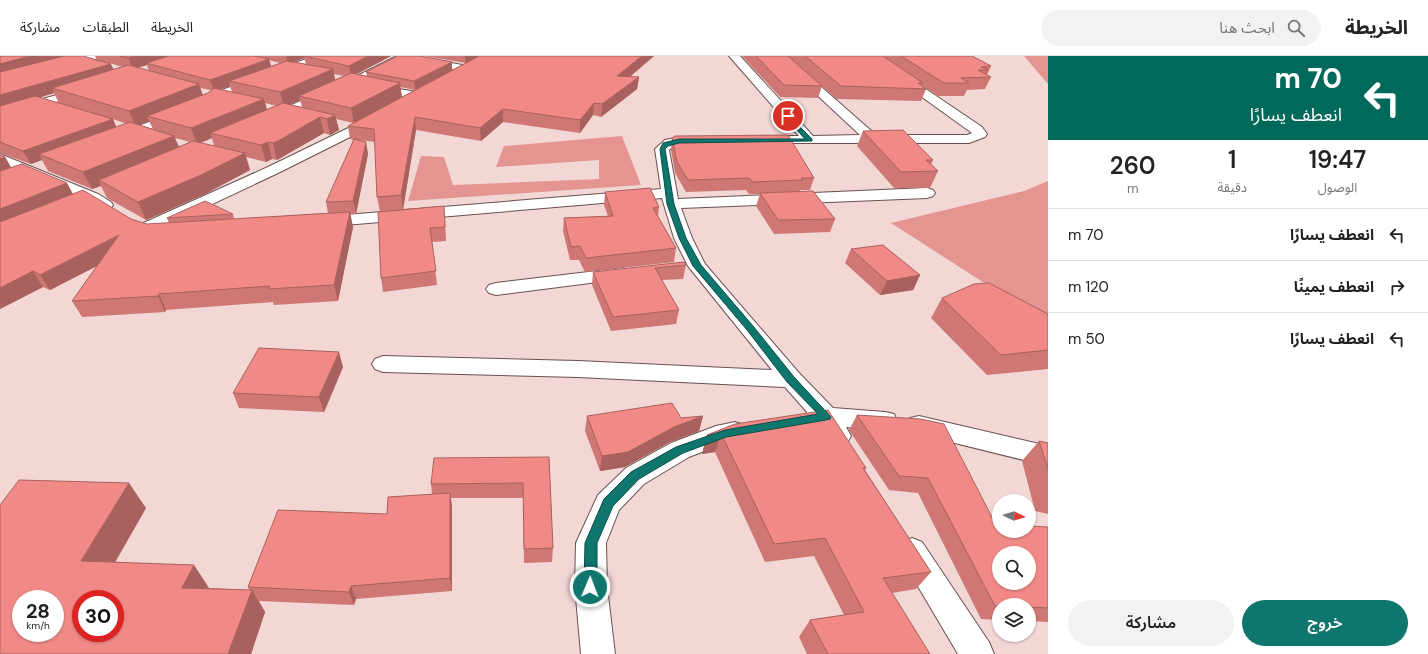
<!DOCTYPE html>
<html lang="ar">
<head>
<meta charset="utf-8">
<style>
  :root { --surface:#fff; --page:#f2f2f2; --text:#222; --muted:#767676; --line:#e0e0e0; --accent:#0f766e }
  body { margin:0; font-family:"DM Sans","Noto Sans Arabic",sans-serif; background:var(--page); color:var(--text); direction:rtl; height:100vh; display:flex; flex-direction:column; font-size:15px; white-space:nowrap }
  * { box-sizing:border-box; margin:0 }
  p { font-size:13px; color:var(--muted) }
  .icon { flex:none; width:22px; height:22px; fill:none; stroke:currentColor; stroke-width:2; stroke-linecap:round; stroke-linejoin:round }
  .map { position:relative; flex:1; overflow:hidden; direction:ltr }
  .panel { display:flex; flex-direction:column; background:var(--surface); width:380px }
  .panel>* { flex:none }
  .top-card { background:#00695c; color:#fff; overflow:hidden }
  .needle { width:26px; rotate:95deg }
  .buttons { position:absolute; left:992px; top:438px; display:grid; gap:8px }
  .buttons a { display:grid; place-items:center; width:44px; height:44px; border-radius:50%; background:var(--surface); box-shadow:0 1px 3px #0004; font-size:20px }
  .speed { position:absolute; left:12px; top:534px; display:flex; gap:8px; font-size:20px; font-weight:700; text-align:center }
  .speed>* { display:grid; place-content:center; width:52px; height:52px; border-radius:50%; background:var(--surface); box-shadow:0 1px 3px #0004; line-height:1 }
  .speed small { font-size:10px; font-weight:400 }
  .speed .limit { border:6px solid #d22; background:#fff; color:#111 }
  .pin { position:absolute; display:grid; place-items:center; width:34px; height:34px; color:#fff; margin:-17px; border:2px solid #fff; border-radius:50%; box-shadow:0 1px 4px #0007 }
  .me { position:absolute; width:44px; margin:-22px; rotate:1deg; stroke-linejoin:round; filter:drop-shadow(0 0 3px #0008) }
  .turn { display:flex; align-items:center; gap:14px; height:84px; padding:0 20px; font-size:18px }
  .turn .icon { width:52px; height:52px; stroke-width:2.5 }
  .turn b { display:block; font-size:28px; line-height:34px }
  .eta { display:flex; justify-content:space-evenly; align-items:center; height:68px; text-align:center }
  .eta b { font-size:24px; font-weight:600; line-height:28px }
  .action { display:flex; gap:8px; margin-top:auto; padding:8px 20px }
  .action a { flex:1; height:46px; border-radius:24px; background:var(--accent); color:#fff; font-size:16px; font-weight:600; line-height:46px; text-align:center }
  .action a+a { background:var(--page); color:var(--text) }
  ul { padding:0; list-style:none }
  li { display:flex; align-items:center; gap:12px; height:52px; padding:0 20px; border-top:1px solid var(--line) }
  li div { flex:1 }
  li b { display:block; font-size:15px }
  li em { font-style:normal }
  header { display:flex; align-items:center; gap:24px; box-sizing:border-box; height:56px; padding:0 20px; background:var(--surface); border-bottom:1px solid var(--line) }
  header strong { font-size:19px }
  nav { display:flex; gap:22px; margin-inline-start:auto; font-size:14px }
  .search { width:280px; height:36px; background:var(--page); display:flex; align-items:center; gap:10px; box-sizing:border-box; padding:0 14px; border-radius:22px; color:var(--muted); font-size:15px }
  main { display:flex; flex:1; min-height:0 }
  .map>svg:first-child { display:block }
</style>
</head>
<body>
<header>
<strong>الخريطة</strong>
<div class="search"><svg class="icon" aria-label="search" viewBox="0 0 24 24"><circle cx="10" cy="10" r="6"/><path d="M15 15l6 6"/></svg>ابحث هنا</div>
<nav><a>الخريطة</a><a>الطبقات</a><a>مشاركة</a></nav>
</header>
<main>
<section class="panel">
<div class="top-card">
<div class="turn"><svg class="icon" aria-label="left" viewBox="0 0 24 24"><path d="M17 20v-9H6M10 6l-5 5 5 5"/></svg><div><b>70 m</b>انعطف يسارًا</div></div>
</div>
<div class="eta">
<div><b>19:47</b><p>الوصول</p></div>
<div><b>1</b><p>دقيقة</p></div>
<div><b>260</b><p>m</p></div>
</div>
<ul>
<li><svg class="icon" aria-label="left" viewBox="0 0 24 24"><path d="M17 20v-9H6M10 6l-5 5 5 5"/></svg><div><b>انعطف يسارًا</b></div><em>70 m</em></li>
<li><svg class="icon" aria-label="right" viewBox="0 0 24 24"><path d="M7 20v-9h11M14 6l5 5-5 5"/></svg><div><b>انعطف يمينًا</b></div><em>120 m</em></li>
<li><svg class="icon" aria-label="left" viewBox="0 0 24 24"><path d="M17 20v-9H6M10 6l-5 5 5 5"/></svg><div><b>انعطف يسارًا</b></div><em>50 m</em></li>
</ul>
<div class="action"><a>خروج</a><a>مشاركة</a></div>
</section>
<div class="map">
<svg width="1048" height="598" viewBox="0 0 1048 598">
  <rect width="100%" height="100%" fill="#f2d7d5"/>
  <path fill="#e49591" d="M 1024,0 L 1048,0 L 1048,28 Z
    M 622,80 L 641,129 L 408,145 L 421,100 L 444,101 L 453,129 L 599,123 L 599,104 L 496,111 L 504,90 Z
    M 1048,125 L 1048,266 L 1034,259 L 891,167 L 1024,135 Z"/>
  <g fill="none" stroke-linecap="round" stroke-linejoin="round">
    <defs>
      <path id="minor" d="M 84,0 L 100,0 L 99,2 L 60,13 L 55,10 L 56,8 Z
        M 314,0 L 329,0 L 328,2 L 219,44 L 212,51 L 125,85 L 115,85 L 113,82 L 115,79 L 204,45 L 211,38 Z
        M 397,0 L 410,0 L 409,2 L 355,29 L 276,66 L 266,66 L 265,63 L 266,60 L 347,25 Z
        M 729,0 L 740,0 L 813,80 L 860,79 L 775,0 L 786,0 L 876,79 L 967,79 L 972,77 L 865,0 L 877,0 L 982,71 L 987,78 L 985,81 L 969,87 L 756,87 L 754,84 L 756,81 L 761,80 L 799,80 Z
        M 423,2 L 468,10 L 473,13 L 468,16 L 419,7 L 418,5 Z
        M 371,28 L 416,36 L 420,37 L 422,40 L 420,43 L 416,44 L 367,33 L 365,31 L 367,29 Z
        M 85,31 L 89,32 L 91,34 L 89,36 L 0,63 L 0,55 Z
        M 375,59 L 380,60 L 381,63 L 380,66 L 278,117 L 151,177 L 145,178 L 139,177 L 136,173 L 139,169 L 268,111 Z
        M 680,81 L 706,82 L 708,85 L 706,88 C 693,91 680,85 669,94 L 678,143 L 927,132 L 933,134 L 935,137 L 933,140 L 927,142 L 681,152 L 692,182 L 705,208 L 799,317 L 833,352 L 885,356 L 894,358 L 897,365 L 894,372 L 885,374 L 846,371 L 851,380 L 847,387 L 838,390 L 829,387 L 819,371 L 807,368 L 804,362 L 807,356 L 785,331 L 578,321 L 383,316 L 375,313 L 372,308 L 375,303 L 383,300 L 578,305 L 772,314 L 688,210 L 674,182 L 662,142 L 321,171 L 315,170 L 313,166 L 315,162 L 321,161 L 661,133 L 655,93 L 665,84 Z
        M 0,98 L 98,138 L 111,146 L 113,149 L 111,152 C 101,155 95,150 86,144 L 0,107 Z
        M 622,212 L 629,214 L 631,218 L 629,222 L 496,239 L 489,237 L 486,233 L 489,229 L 496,227 Z
        M 919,360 L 1048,390 L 1048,410 L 910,376 L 907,369 L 910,362 Z
        M 735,366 L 744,369 L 748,376 L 744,383 L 727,386 L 689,401 L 644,428 L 619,454 L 606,487 L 607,531 L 615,598 L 581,598 L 575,531 L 576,487 L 598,439 L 626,412 L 671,387 L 716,370 Z
        M 912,482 L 922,486 L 989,586 L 994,598 L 958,598 L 897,495 L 902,486 Z"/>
    </defs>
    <use href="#minor" stroke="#685150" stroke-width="2"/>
    <use href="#minor" fill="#fff" fill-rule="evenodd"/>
  </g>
  <path fill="#cf7774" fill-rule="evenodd" d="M 0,0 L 97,4 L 95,0 L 391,0 L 357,18 L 367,20 L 366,16 L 452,6 L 452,14 L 466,7 L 424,0 L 654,0 L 630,21 L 639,21 L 637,33 L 601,61 L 593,59 L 580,77 L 503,66 L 481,85 L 416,74 L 403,153 L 444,150 L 445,163 L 446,185 L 432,186 L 437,229 L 383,236 L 381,222 L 380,156 L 377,141 L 375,86 L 359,84 L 366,86 L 368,98 L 356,158 L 350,158 L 353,171 L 338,245 L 274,249 L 273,246 L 166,254 L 165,256 L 82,261 L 72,245 L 97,210 L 50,234 L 43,231 L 0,253 L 0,99 L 5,101 L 11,111 L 67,127 L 73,138 L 131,163 L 147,168 L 169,167 L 167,162 L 233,158 L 234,163 L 328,157 L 326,146 L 354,84 L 350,83 L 348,70 L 353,67 L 336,63 L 339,74 L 330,79 L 324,77 L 277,104 L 272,103 L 266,106 L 246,101 L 250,114 L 207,137 L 146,164 L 107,142 L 101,130 L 92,133 L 48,115 L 42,104 L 31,108 L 0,97 ZM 304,2 L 306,8 L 294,6 ZM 269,4 L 280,7 L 271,10 ZM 110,7 L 116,9 L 123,11 L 113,14 ZM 147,9 L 149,15 L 138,12 ZM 334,18 L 344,20 L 335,24 ZM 230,30 L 232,36 L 220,33 ZM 400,31 L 415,34 L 402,41 ZM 200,32 L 211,34 L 208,37 L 203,39 ZM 54,37 L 59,47 L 107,62 L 39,42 ZM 300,44 L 302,51 L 290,49 ZM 265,47 L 277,50 L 267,54 ZM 113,63 L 127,68 L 116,71 ZM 149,65 L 153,73 L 139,69 ZM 175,82 L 190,86 L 179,91 ZM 212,82 L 214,90 L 201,87 Z
    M 742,0 L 972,0 L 991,10 L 987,19 L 991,21 L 985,33 L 967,34 L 964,40 L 938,40 L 922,29 L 922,30 L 926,33 L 921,45 L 837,43 L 822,30 L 818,42 L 780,41 Z
    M 863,75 L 933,104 L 931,108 L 938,115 L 930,132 L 894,132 L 857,90 Z
    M 672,82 L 814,122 L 810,134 L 800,134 L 800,136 L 835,163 L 830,176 L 774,178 L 756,150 L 760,138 L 749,138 L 746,134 L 686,136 L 675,117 L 671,94 Z
    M 605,136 L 659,151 L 658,160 L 676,192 L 674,206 L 585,216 L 579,204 L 570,204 L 563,175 L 564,162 L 608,160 L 604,149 Z
    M 851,193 L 920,219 L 913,234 L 880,239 L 845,207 Z
    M 686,209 L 683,223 L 662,224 L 679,254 L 676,268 L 611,275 L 592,229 L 593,216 Z
    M 942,242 L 1048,258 L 1048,313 L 987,319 L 931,262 Z
    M 343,311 L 324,356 L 239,352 L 233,337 Z
    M 857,359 L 996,469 L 1048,471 L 1048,566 L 1029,565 L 1029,549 L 999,549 L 999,564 L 981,563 L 918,437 L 889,434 L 849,374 Z
    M 587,360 L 681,362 L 703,360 L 699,375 L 670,386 L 625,411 L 600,415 L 585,375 Z
    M 735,368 L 866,412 L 865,414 L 931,516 L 916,533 L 892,537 L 930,598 L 807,598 L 799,581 L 810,564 L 844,559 L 814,500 L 765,506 L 715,396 L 702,398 L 707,379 Z
    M 1039,385 L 1048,387 L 1048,458 L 1035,455 L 1022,405 Z
    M 549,401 L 553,492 L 552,506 L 524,507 L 523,442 L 451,442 L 452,451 L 452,535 L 356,543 L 354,549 L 259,545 L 265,556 L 251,598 L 0,598 L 146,452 L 115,506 L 209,532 L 249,534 L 248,531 L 387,458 L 432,438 L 431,428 Z"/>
  <path fill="#a9615e" d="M 30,0 L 76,0 L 0,21 L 0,8 Z
    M 136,0 L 179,0 L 146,7 L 147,9 L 133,13 L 128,2 Z
    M 286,0 L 310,0 L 304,0 L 304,2 L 288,8 Z
    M 368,0 L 391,0 L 351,21 L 349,10 Z
    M 465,0 L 481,0 L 466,7 Z
    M 642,0 L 654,0 L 616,32 L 617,20 Z
    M 269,3 L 272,14 L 229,25 L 230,30 L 214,35 L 210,24 Z
    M 452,6 L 452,15 L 415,34 L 414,25 Z
    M 111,8 L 116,19 L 52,32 L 54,37 L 0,53 L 0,39 Z
    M 333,13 L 336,28 L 299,40 L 300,44 L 284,51 L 280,36 Z
    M 639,21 L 637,33 L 601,61 L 602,48 Z
    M 400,27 L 402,42 L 354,67 L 351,52 Z
    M 199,28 L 204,43 L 147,60 L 149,65 L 136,70 L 129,55 Z
    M 264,43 L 268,58 L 210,77 L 212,82 L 197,88 L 191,72 Z
    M 594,47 L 593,59 L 580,77 L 580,64 Z
    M 503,53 L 503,66 L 481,85 L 480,72 Z
    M 335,59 L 339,74 L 330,79 L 327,63 Z
    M 320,61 L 324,77 L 277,104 L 273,87 Z
    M 415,61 L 416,74 L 403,154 L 401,139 Z
    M 113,63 L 118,76 L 39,98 L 42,104 L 31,108 L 23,95 Z
    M 174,80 L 181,96 L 99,124 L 101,130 L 92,133 L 83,116 Z
    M 268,86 L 272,103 L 266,106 L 261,89 Z
    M 366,86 L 368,98 L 356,158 L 353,145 Z
    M 245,97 L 250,114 L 207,137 L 146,164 L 138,146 Z
    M 5,101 L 13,115 L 0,120 L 0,103 Z
    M 67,127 L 74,141 L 0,171 L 0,153 Z
    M 350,156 L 353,171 L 338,245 L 334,229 Z
    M 119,179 L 126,195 L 50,234 L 40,219 Z
    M 33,215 L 43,231 L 0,253 L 0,232 Z
    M 920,219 L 913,234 L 880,239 L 887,225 Z
    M 159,238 L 166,254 L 165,256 L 158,240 Z
    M 339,296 L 343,311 L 324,356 L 319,341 Z
    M 703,360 L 699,375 L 670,386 L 625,411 L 600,415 L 602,400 L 674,371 Z
    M 721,377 L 715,396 L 702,398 L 707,379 Z
    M 129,427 L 146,452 L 102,529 L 81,505 Z
    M 450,437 L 452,451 L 452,535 L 450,522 Z
    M 194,509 L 209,532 L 199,554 L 182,532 Z
    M 351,530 L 356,543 L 354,549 L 349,536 Z
    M 252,534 L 265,556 L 251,598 L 228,598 Z"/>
  <path fill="#f18a87" stroke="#a9615e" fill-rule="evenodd" d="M 0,0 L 30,0 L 0,8 Z
    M 64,0 L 83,0 L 111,8 L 0,39 L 0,16 Z
    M 120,0 L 136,0 L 128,2 Z
    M 169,0 L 254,0 L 269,3 L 210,24 L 146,7 Z
    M 304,0 L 368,0 L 349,10 Z
    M 398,0 L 420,0 L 452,6 L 414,25 L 366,16 Z
    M 479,0 L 642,0 L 617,20 L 639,21 L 602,48 L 594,47 L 580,64 L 503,53 L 480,72 L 415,61 L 401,139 L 377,141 L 374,73 L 348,70 Z
    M 756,0 L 788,0 L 822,30 L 784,29 Z
    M 805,0 L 883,0 L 923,27 L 918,27 L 926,33 L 841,30 Z
    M 901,0 L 972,0 L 991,10 L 981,11 L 988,14 L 978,14 L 991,21 L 961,22 L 969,27 L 944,27 Z
    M 287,5 L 333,13 L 280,36 L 229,25 Z
    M 128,9 L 199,28 L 129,55 L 52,32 Z
    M 351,17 L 400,27 L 351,52 L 299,40 Z
    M 214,32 L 264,43 L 191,72 L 147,60 L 208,37 Z
    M 35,40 L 113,63 L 23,95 L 0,86 L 0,50 Z
    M 283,47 L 335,59 L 327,63 L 320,61 L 278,85 L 273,87 L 268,86 L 261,89 L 210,77 Z
    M 130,66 L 174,80 L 83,116 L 39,98 Z
    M 903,74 L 933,104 L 926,104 L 938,115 L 901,116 L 863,75 Z
    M 788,79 L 814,122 L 801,122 L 803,124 L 752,126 L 749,122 L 688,124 L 677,106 L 672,82 L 675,80 Z
    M 354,83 L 366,86 L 353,145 L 326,146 Z
    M 193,85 L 245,97 L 201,119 L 138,146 L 99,124 Z
    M 0,99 L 5,101 L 0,103 Z
    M 22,108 L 67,127 L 0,153 L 0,115 Z
    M 650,132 L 659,151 L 653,152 L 676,192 L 586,202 L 580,190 L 571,191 L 564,162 L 613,160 L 605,136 Z
    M 83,134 L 131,163 L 147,168 L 350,156 L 334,229 L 268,233 L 270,230 L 159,238 L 158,240 L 72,245 L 119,179 L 40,219 L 33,215 L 0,232 L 0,166 Z
    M 813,135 L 835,163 L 778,164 L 760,137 Z
    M 205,145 L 233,158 L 167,162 Z
    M 444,150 L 445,171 L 430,172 L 436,215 L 381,222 L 378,156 Z
    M 883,189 L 920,219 L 887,225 L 851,193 Z
    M 684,206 L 686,209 L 655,212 L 679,254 L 613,261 L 593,216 Z
    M 989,227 L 1048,258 L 1048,294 L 1001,299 L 942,242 L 974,228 Z
    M 259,292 L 339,296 L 319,341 L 233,337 Z
    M 672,347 L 681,362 L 703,360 L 674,371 L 628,396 L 602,400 L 587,360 Z
    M 828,354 L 866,412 L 863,412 L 931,516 L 883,522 L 930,598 L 828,598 L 810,564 L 864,556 L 825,482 L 774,488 L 721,377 L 707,379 L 735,368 Z
    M 857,359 L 921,363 L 944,368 L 996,469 L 999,469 L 999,475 L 1029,475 L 1029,470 L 1048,471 L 1048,552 L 1029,551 L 1029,549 L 999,549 L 999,550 L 995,550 L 928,422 L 899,420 ZM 999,497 L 1029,497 L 1029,527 L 999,527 Z
    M 1039,385 L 1048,387 L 1048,413 Z
    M 549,401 L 553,492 L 524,493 L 523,427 L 431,428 L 434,402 Z
    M 19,424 L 129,427 L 81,505 L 194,509 L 182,532 L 252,534 L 228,598 L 0,598 L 0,449 ZM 21,543 L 55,543 L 55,577 L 21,577 ZM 81,543 L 115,543 L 115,577 L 81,577 Z
    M 450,437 L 450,522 L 351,530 L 349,536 L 248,531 L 278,454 L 387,458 L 388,441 Z"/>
  <path fill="#0f766e" stroke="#0a4d48" d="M 788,59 L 812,83 L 812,85 L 679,87 L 668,90 L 665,93 L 674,148 L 686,182 L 701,209 L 753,270 L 794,321 L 831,361 L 830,363 L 826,364 L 726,381 L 683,397 L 639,423 L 613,450 L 597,487 L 597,531 L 595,536 L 590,537 L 586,536 L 584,531 L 585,487 L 604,443 L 631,416 L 676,391 L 725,374 L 818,358 L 787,326 L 747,274 L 693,210 L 679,182 L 667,148 L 660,93 L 663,87 L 679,83 L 805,83 L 786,62 L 786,60 Z"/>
</svg>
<div class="buttons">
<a><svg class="needle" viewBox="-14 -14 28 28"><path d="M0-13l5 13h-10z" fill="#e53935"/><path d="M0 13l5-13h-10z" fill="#767676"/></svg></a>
<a><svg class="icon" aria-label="search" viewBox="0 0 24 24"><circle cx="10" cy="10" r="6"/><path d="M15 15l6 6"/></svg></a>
<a><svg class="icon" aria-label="layers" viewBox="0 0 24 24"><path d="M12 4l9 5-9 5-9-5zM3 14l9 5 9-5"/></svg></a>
</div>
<div class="speed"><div>28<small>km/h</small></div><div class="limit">30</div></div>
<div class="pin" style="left:788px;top:60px;background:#d93025"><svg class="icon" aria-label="arrive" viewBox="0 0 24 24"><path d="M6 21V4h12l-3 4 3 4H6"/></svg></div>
<svg class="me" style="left:590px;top:531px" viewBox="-20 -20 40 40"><circle r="17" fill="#0f766e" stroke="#fff" stroke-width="3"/><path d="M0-11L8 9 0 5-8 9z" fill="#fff"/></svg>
</div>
</main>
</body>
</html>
